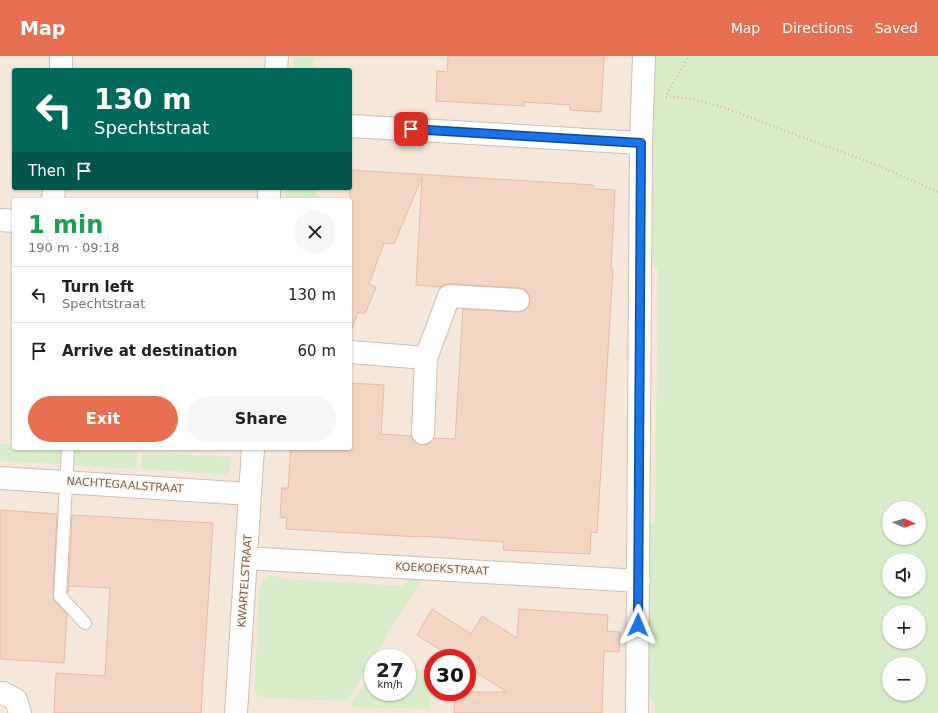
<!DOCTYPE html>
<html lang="en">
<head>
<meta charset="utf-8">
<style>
  :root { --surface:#fff; --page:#f6f6f6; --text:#202124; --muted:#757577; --line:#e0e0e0; --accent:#e76f51 }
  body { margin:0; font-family:"DejaVu Sans",sans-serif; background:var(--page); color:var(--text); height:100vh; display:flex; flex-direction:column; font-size:15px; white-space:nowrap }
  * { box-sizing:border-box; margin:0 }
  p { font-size:13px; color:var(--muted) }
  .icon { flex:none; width:22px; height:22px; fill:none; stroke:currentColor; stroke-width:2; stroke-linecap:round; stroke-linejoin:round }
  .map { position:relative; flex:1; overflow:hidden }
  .panel { position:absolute; left:12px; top:142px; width:340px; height:252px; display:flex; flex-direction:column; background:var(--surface); border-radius:4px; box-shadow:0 1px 3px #0004 }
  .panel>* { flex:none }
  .hud { position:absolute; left:12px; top:12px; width:340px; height:122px; border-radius:4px; box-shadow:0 1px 3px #0004; background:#00695c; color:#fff; overflow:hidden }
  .needle { width:26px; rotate:93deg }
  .tools { position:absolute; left:882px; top:445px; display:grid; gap:8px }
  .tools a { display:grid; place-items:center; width:44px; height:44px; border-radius:50%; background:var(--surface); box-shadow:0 1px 3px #0004; font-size:20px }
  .speed { position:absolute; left:364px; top:593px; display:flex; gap:8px; font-size:20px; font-weight:700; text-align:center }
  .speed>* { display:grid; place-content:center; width:52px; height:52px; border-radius:50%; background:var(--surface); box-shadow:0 1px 3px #0004; line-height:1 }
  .speed small { font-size:10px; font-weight:400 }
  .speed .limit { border:6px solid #d22; background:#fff; color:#111 }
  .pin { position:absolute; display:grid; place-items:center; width:34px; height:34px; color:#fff; margin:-17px; border-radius:8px; box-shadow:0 2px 6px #0006 }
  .me { position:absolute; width:44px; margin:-22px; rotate:1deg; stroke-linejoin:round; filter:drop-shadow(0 0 3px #0008) }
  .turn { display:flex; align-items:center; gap:14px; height:84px; padding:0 16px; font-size:18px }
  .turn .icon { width:52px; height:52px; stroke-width:2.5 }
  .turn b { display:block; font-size:28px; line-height:34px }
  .then { display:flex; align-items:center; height:38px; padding:0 16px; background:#0003; gap:8px; font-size:15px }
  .round { display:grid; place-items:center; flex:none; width:42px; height:42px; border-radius:21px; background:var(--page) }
  .overview { display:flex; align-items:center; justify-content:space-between; height:68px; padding:0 16px }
  h1 { font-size:24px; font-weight:800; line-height:30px; color:#1e9e55 }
  .button { display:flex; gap:8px; margin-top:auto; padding:8px 16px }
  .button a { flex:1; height:46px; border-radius:24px; background:var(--accent); color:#fff; font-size:16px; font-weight:800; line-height:46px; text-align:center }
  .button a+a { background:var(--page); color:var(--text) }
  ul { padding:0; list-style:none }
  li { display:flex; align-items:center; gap:12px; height:56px; padding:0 16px; border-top:1px solid var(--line) }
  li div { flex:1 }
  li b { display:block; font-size:15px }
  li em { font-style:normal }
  header { display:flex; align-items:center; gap:24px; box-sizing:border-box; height:56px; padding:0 20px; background:var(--accent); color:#fff }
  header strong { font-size:19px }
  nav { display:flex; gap:22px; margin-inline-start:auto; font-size:14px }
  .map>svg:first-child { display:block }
</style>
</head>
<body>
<header>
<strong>Map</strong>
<nav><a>Map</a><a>Directions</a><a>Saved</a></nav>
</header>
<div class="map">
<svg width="938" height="657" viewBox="0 0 938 657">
  <rect width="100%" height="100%" fill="#fdf6ec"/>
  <path fill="#f5e8da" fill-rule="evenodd" d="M 0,0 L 938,0 L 938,657 L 0,657 ZM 14,14 L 350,14 L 350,132 L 14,132 ZM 14,144 L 350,144 L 350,392 L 14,392 ZM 889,452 L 919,452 L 919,482 L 889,482 ZM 889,504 L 919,504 L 919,534 L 889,534 ZM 889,556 L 919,556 L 919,586 L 889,586 ZM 373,602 L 407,602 L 407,636 L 373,636 ZM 433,602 L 467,602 L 467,636 L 433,636 ZM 889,608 L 919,608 L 919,638 L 889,638 Z"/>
  <path fill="#d8ecc9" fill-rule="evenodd" d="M 294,0 L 314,0 L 313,14 L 293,14 Z
    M 655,0 L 938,0 L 938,657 L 655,657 L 655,649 L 646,639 L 648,471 L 655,463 L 658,214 L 650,205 L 653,28 ZM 889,452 L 919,452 L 919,482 L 889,482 ZM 889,504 L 919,504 L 919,534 L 889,534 ZM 889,556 L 919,556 L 919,586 L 889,586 ZM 889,608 L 919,608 L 919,638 L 889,638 Z
    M 286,132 L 317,132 L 316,144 L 285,144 Z
    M 0,388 L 14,389 L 14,392 L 61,392 L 60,408 L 0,405 Z
    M 73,392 L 137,396 L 136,413 L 71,409 Z
    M 142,396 L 231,401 L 230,414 L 226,418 L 223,418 L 141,413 Z
    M 272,520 L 282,521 L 282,523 L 403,530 L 413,521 L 421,524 L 347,645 L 264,642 L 257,639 L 255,631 L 259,533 L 263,526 Z
    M 407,607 L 431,622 L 429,653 L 352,651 L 353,645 L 373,612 L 373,636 L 407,636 Z"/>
  <path fill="#f3d5c3" stroke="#e6bba3" d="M 448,0 L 604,0 L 601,56 L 570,54 L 570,49 L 524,46 L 524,50 L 436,45 L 437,15 L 447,16 Z
    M 350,114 L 594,129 L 594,133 L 615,134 L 611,213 L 613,213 L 597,477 L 591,476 L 590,498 L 503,494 L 504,486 L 419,480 L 418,481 L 286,473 L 287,462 L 280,461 L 282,432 L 288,432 L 291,392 L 350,392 L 350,327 L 384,329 L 381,378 L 411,380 L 412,383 L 416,387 L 422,389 L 429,388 L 434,382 L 455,383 L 463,253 L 518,256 L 524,255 L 529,251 L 530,245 L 529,238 L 525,233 L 519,232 L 450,228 L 443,229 L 441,231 L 416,229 L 422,121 L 394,188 L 384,187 L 369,228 L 376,231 L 365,258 L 358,256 L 352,273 L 350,272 Z
    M 0,454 L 57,458 L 53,540 L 54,545 L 67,558 L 64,607 L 0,603 Z
    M 72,459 L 213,467 L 201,657 L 54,657 L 56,617 L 105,620 L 110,532 L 68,530 L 68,537 Z
    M 432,553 L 471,578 L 482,560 L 517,582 L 519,553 L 608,559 L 607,575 L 620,576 L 619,596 L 604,595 L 602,657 L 454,657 L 455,636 L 507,636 L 467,611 L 467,602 L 453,602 L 417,579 Z"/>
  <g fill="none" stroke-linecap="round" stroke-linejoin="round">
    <defs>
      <path id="lane" d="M 68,392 L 60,540 L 85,567"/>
      <path id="street" d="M 61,14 L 61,0
        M 276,14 L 277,0
        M 350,70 L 641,87
        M 53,144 L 54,132
        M 269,144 L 269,132
        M 0,164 L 14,165
        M 350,296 L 426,302
        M 423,377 L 426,302 L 449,240 L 518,244
        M 0,422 L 250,438
        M 246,502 L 639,525
        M 0,637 L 3,637 L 16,644 L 20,657
        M 236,657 L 253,392
        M 637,657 L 641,87 L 644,0"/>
    </defs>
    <use href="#lane" stroke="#d1beb0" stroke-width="14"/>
    <use href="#street" stroke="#d1beb0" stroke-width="24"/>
    <path stroke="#d9b8a5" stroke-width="2.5" stroke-dasharray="1 3" stroke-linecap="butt" d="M 667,38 L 689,0
      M 666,41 L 672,40 L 696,44 L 725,52 L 796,79 L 877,109 L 938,136"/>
    <use href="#lane" stroke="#fff" stroke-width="12"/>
    <use href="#street" stroke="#fff" stroke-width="22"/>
  </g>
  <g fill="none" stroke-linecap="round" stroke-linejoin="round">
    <defs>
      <path id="route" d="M 411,73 L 641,87 L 638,569"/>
    </defs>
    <use href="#route" stroke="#114b97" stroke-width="10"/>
    <use href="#route" stroke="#1a73e8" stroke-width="7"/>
  </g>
  <g text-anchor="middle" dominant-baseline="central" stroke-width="3" stroke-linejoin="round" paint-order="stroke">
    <g font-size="11" fill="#7a5c4d" stroke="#fffaf3">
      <text transform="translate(125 429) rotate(4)">NACHTEGAALSTRAAT</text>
      <text transform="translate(442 513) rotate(3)">KOEKOEKSTRAAT</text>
      <text transform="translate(245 525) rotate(-86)">KWARTELSTRAAT</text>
    </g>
  </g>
</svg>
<div class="tools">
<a><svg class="needle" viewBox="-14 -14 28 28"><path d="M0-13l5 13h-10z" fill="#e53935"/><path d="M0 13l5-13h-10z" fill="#757577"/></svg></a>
<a><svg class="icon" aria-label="sound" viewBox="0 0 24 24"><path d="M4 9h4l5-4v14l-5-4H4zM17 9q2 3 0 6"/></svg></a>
<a>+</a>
<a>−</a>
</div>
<div class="speed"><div>27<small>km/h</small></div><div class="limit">30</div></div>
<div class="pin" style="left:411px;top:73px;background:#d93025"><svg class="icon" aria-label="arrive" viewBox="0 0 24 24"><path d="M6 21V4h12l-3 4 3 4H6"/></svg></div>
<svg class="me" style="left:638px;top:569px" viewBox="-20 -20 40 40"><path d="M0-17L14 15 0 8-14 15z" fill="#1a73e8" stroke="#fff" stroke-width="4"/></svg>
<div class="hud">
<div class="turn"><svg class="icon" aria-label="left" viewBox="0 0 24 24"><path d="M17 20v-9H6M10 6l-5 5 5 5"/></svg><div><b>130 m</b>Spechtstraat</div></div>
<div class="then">Then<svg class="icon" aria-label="arrive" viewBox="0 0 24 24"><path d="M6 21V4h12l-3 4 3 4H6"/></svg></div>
</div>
<section class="panel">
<div class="overview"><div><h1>1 min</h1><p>190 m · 09:18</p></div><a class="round"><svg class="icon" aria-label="close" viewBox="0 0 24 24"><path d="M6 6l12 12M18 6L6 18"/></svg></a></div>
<ul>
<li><svg class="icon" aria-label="left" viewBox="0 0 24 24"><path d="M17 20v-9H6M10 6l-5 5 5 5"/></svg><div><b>Turn left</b><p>Spechtstraat</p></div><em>130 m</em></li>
<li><svg class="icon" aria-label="arrive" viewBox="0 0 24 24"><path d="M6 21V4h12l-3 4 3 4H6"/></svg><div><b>Arrive at destination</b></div><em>60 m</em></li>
</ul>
<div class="button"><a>Exit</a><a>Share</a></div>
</section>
</div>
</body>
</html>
